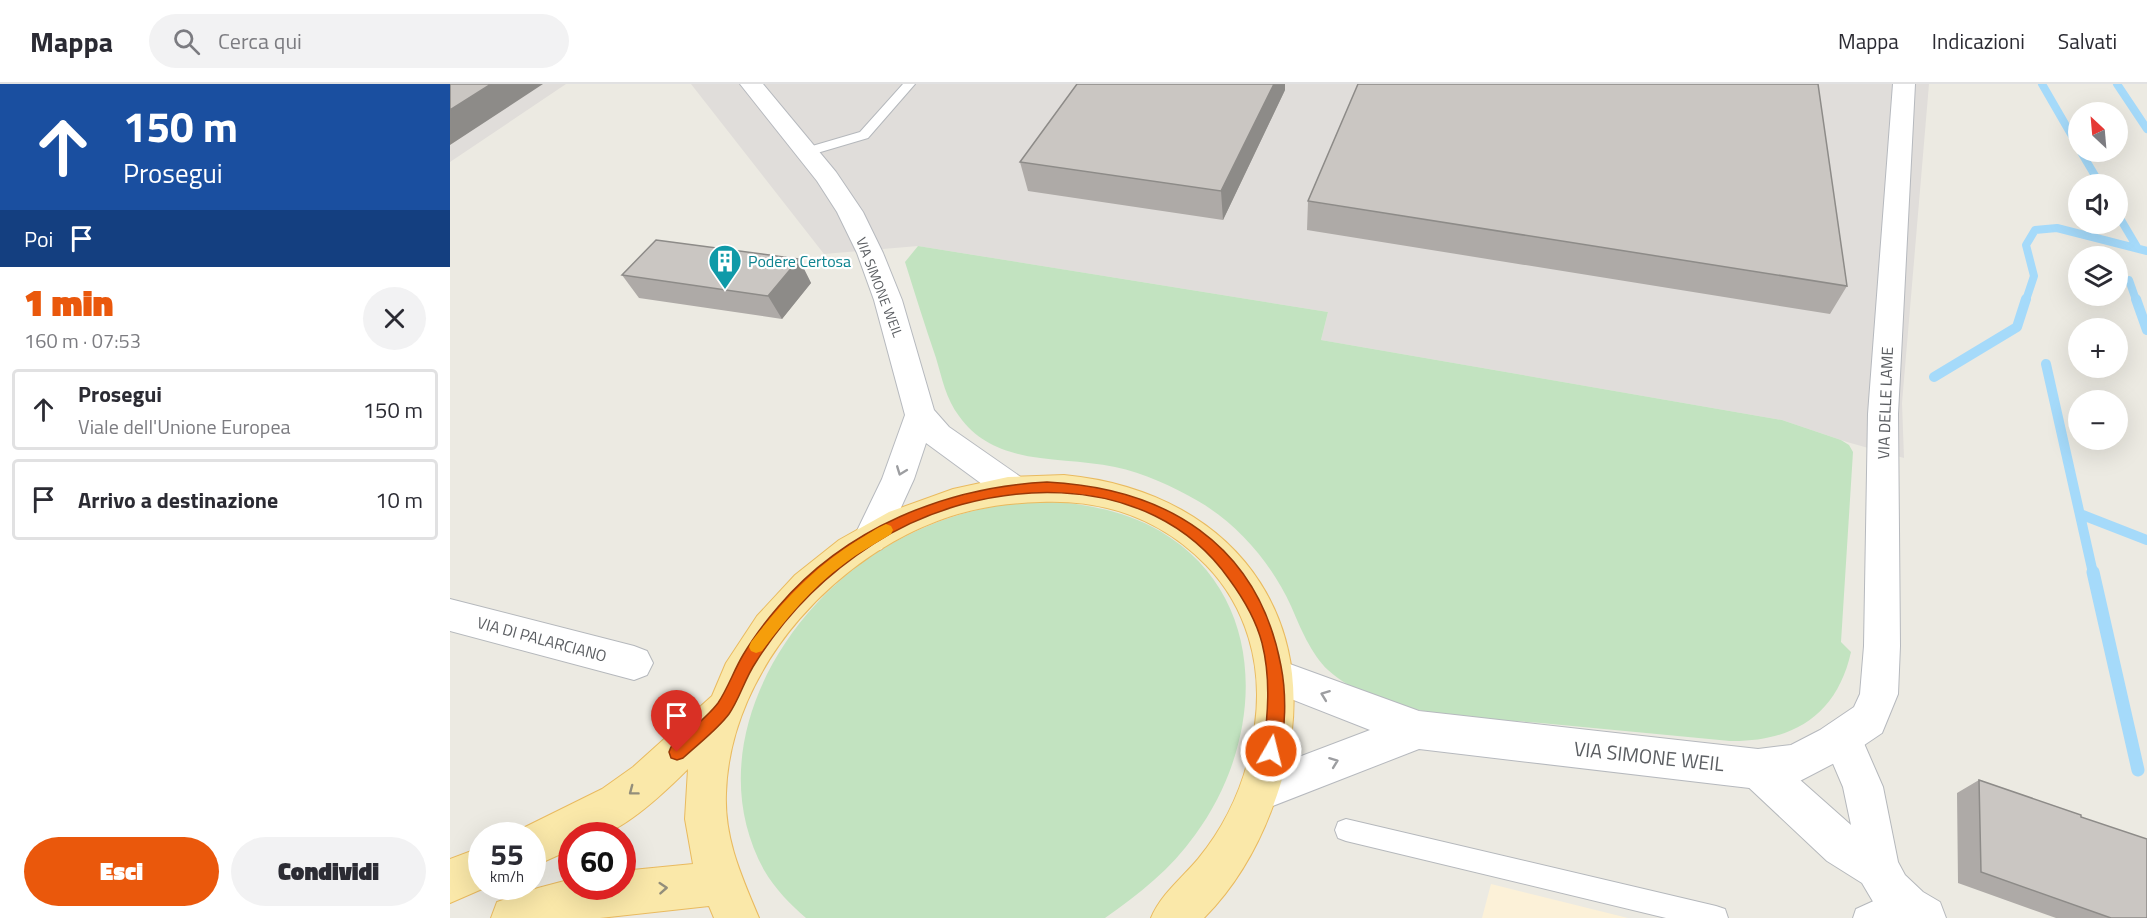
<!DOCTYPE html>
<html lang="it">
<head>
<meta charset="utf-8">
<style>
  :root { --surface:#fff; --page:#f2f2f3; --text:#2b2b33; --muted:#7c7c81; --line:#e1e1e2; --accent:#ea580c }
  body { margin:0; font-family:"Titillium Web",sans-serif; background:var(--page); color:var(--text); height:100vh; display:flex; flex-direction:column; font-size:22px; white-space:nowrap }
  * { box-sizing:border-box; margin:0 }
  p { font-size:20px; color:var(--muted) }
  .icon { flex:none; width:33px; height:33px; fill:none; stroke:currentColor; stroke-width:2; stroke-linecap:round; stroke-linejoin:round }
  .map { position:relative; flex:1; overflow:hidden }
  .panel { display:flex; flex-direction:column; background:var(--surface); width:450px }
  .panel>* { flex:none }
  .guide { background:#1a4fa0; color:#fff; overflow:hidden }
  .needle { width:39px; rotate:334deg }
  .tools { position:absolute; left:1618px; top:18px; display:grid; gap:12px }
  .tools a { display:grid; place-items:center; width:60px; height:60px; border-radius:50%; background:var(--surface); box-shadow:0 6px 24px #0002; font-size:30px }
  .speed { position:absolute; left:18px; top:738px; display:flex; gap:12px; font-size:30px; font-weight:700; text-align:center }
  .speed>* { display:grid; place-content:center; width:78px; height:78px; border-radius:50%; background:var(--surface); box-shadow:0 6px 24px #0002; line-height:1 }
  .speed small { font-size:15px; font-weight:400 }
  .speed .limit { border:9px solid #d22; background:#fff; color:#111 }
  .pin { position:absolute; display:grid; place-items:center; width:51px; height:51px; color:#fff; margin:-62px -26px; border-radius:50% 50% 50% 0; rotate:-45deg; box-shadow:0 0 6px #0007 }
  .pin .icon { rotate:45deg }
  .me { position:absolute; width:66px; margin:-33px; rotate:8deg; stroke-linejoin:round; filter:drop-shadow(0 0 4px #0008) }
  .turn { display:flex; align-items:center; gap:21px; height:126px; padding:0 24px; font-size:27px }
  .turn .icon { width:78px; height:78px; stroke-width:2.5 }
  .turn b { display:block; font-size:42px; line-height:51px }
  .then { display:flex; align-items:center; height:57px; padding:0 24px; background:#0003; gap:12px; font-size:22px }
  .round { display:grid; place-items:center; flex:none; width:63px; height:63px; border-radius:32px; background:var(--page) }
  .headline { display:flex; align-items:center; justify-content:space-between; height:102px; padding:0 24px }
  h1 { font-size:36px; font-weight:800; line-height:45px; color:var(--accent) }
  .action { display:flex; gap:12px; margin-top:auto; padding:12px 24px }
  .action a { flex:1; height:69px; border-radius:36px; background:var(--accent); color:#fff; font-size:24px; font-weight:800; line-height:69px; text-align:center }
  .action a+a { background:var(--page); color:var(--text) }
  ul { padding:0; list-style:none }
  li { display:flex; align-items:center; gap:18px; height:81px; margin:0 12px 9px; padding:0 12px; border:3px solid var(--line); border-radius:6px }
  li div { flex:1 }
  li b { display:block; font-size:22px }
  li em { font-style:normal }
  header { display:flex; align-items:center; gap:36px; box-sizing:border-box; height:84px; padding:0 30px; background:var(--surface); border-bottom:2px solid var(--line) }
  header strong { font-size:28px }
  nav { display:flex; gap:33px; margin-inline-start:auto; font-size:21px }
  .search { width:420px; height:54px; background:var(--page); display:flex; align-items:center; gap:15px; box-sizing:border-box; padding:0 21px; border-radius:33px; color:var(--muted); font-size:22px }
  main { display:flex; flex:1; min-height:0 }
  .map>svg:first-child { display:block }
</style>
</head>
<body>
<header>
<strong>Mappa</strong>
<div class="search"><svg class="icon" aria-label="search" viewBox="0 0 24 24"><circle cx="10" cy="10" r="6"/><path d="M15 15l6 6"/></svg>Cerca qui</div>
<nav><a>Mappa</a><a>Indicazioni</a><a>Salvati</a></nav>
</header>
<main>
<section class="panel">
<div class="guide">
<div class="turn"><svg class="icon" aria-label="ahead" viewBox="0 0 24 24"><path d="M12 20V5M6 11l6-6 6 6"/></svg><div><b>150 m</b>Prosegui</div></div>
<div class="then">Poi<svg class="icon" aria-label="arrive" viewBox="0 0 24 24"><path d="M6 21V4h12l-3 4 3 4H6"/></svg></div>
</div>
<div class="headline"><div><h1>1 min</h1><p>160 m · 07:53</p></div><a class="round"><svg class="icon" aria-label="close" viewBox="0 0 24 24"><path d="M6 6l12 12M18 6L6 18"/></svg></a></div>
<ul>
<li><svg class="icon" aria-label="ahead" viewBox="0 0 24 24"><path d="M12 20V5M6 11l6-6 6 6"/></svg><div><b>Prosegui</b><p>Viale dell'Unione Europea</p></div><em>150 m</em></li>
<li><svg class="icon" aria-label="arrive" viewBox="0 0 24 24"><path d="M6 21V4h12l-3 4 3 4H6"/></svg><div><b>Arrivo a destinazione</b></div><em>10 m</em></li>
</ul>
<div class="action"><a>Esci</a><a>Condividi</a></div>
</section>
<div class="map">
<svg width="1697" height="834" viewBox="0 0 1697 834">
  <rect width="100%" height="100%" fill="#eceae2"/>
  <path fill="#fcf1d8" d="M 1041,800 L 1178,834 L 1032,834 Z"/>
  <path fill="#e0ddda" d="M 0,0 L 116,0 L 0,78 Z
    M 241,0 L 1479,0 L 1452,319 L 1454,374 L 1397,358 L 1332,336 L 871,256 L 878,228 L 468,162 L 374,170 Z"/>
  <path fill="#c2e3c0" d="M 468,162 L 878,228 L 871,256 L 1332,336 L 1391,356 L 1399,361 L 1403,368 L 1391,558 L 1401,568 C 1387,631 1343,658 1280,657 C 1221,651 1161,646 1101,640 C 1032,633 933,635 878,586 C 861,570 850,543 841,522 C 821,479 789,441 748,417 C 722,402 694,389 665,383 C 611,371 546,384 509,332 C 496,315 492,294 486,274 C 475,242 465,210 455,178 Z
    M 597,417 C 637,420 675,427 710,447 C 822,513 814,658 745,751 C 721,785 689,810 655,834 L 356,834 C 340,820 325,805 314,786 C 248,665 333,521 441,460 C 490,432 541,419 597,417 Z"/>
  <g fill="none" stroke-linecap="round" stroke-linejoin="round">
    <path stroke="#a5dafa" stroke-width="8" d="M 1592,0 L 1629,64
      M 1667,0 L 1697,45
      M 1631,68 L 1650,100
      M 1668,131 L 1687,163
      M 1679,196 L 1686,216
      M 1576,216 L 1584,192 L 1576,161 L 1585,146 L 1607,144 L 1697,167"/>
    <path stroke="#a5dafa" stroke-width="10" d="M 1686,215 L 1697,246
      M 1596,280 L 1643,489
      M 1484,293 L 1567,243 L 1576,215
      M 1630,430 L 1697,456"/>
    <path stroke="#a5dafa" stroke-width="13" d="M 1643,488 L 1688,686"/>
    <defs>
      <path id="lane" d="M 453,0 L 465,0 L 418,54 L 357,72 L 351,68 L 352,65 L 410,48 Z
        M 896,735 L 1266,822 L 1275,825 L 1278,834 L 1216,834 L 896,757 L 888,754 L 885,746 L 888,738 Z
        M 1445,800 L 1453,804 L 1457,812 L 1453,820 L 1440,834 L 1403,834 L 1406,825 L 1428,815 L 1437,804 Z"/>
      <path id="street" d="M 0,515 L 184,562 L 197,567 L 203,579 L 197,591 L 184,596 L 0,547 Z
        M 1392,635 L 1406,641 L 1433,703 L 1448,778 L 1455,791 L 1473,808 L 1490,818 L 1496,834 L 1436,834 L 1425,821 L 1412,799 L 1377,777 L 1294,699 L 1288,685 L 1294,671 L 1308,665 L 1322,671 L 1401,741 L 1393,703 L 1372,654 L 1378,641 Z"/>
      <path id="secondary" d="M 290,0 L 313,0 L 386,88 L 413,128 L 433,169 L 452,216 L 484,326 L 499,343 L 575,396 L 579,405 L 575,414 L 563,418 L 551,414 L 476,359 L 464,395 L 432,465 L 420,469 L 408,465 L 403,455 L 432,395 L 455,331 L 424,216 L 407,169 L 387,128 L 367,97 Z
        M 1443,0 L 1465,0 L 1448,330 L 1450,562 L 1448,610 L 1432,649 L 1398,672 L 1346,699 L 1308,705 L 969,665 L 810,727 L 796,721 L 790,707 L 796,693 L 920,646 L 813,604 L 807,592 L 813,580 L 826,575 L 969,627 L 1308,665 L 1341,661 L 1370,646 L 1404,623 L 1410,610 L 1414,562 L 1418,330 Z"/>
      <path id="primary" d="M 614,391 C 794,408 888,552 823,722 C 808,763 785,803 754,834 L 701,834 C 711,810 732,794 748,775 C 780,736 799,689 805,640 C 813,582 797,523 756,481 C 711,435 654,415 590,418 C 562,419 535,422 508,430 C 390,465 280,583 276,709 C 274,755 292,793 309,834 L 264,834 L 259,822 L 150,834 L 41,834 L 47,818 L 88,804 L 122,795 L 122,802 L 172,802 L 172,787 L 243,780 L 235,735 L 238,685 C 218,705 174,748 145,752 C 138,752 129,752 122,752 L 122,765 L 82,783 L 82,752 L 65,752 L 67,747 L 152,705 L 183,683 L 262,612 L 276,579 L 307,532 L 345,491 L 389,456 L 439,428 L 503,405 L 558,393 Z
        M 32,763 L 32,802 L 39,802 L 0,819 L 0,775 Z"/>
    </defs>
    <use href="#lane" stroke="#b5b8bc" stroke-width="2"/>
    <use href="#street" stroke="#b5b8bc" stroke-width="2"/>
    <use href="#secondary" stroke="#b6b9be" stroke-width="2"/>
    <use href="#primary" stroke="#e9ba5f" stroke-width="2"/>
    <use href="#lane" fill="#fff" fill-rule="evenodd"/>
    <use href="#street" fill="#fff" fill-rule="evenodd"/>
    <use href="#secondary" fill="#fff" fill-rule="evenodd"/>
    <use href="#primary" fill="#fae8a9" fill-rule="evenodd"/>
  </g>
  <path fill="#aeaaa7" d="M 835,6 L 773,136 L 578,107 L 570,78 Z
    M 858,117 L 1397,202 L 1380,230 L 857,146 Z
    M 349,175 L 361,199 L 332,235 L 189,214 L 172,191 Z
    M 1529,696 L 1631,733 L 1697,834 L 1606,834 L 1508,799 L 1507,709 Z"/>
  <path fill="#8d8b88" d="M 41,0 L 93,0 L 0,61 L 0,26 Z
    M 824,0 L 835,0 L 835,6 L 773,136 L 771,107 Z
    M 349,175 L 361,199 L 332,235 L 318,212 Z"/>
  <path fill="#cac6c2" stroke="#8d8b88" stroke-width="1.5" d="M 0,0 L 41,0 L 0,26 Z
    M 627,0 L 824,0 L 771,107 L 570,78 Z
    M 908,0 L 1368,0 L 1397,202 L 858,117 Z
    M 206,156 L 349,175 L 318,212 L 172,191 Z
    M 1529,696 L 1631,731 L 1631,733 L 1697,755 L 1697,834 L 1661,834 L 1531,788 Z"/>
  <defs><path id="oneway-chevron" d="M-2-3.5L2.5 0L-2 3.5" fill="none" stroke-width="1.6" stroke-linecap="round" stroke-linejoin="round" transform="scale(1.5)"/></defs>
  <g stroke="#9d9ea1">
    <use href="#oneway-chevron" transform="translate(451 387) rotate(111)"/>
    <use href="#oneway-chevron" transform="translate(875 611) rotate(-159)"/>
    <use href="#oneway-chevron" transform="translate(884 678) rotate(-21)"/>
  </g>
  <g stroke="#938e7b">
    <use href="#oneway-chevron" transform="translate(183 707) rotate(143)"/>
    <use href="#oneway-chevron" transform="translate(213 804) rotate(-4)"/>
  </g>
  <path fill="#ea580c" stroke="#983908" stroke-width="1.5" d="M 597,398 C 715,404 808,459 831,582 C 836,607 837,649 827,673 L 821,675 L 815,673 L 813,667 C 818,631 821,595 812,559 C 806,536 793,514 779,495 C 699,381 530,391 423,460 C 375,491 336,530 306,578 C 295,594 290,614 279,630 C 267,646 248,660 233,674 L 227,676 L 221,674 L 219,668 L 221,663 C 236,649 256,635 268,619 C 278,604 284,586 293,571 C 303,554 316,537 328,523 C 395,444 496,403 597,398 Z"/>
  <path fill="#f59e0b" d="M 436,440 L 441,442 L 443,446 L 441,450 C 425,460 408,469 394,480 C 361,504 336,535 312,567 L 306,569 L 301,567 L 299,563 L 301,558 C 332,518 364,483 408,456 C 417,451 426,444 436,440 Z"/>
  <defs>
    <symbol id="building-pin" viewBox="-11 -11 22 30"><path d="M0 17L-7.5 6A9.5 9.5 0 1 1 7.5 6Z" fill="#0f9aa8" stroke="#fff"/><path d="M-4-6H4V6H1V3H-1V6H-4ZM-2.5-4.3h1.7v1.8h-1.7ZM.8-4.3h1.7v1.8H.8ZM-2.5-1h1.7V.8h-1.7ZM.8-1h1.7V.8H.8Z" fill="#fff"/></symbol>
  </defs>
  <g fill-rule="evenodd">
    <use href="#building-pin" x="256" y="158" width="38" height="52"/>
  </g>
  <g text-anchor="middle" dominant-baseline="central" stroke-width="4.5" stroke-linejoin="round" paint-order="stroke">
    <g font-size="14" fill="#5b5e62" stroke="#fff">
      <text transform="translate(430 203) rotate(69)">VIA SIMONE WEIL</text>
    </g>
    <g font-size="16" fill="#0d838f" stroke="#fff" text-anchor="start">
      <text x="298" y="177">Podere Certosa</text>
    </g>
    <g font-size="16" fill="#5b5e62" stroke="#fff">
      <text transform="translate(1435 319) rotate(-88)">VIA DELLE LAME</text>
      <text transform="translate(92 555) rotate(15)">VIA DI PALARCIANO</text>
    </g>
    <g font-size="20" fill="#5b5e62" stroke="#fff">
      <text transform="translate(1199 672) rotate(6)">VIA SIMONE WEIL</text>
    </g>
  </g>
</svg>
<div class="tools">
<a><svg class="needle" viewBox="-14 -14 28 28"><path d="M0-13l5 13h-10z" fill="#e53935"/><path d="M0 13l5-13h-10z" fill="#7c7c81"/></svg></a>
<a><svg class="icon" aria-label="sound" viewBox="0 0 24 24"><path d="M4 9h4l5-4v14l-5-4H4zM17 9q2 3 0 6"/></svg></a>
<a><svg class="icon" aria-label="layers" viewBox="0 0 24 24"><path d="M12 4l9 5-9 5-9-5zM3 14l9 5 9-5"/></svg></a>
<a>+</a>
<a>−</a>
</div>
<div class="speed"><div>55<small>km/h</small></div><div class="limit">60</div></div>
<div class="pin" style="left:227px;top:668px;background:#d93025"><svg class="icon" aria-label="arrive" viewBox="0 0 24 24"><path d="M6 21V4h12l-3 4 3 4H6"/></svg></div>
<svg class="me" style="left:821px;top:667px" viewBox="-20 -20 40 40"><circle r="17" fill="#ea580c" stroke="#fff" stroke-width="3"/><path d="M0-11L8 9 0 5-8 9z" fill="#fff"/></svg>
</div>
</main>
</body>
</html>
